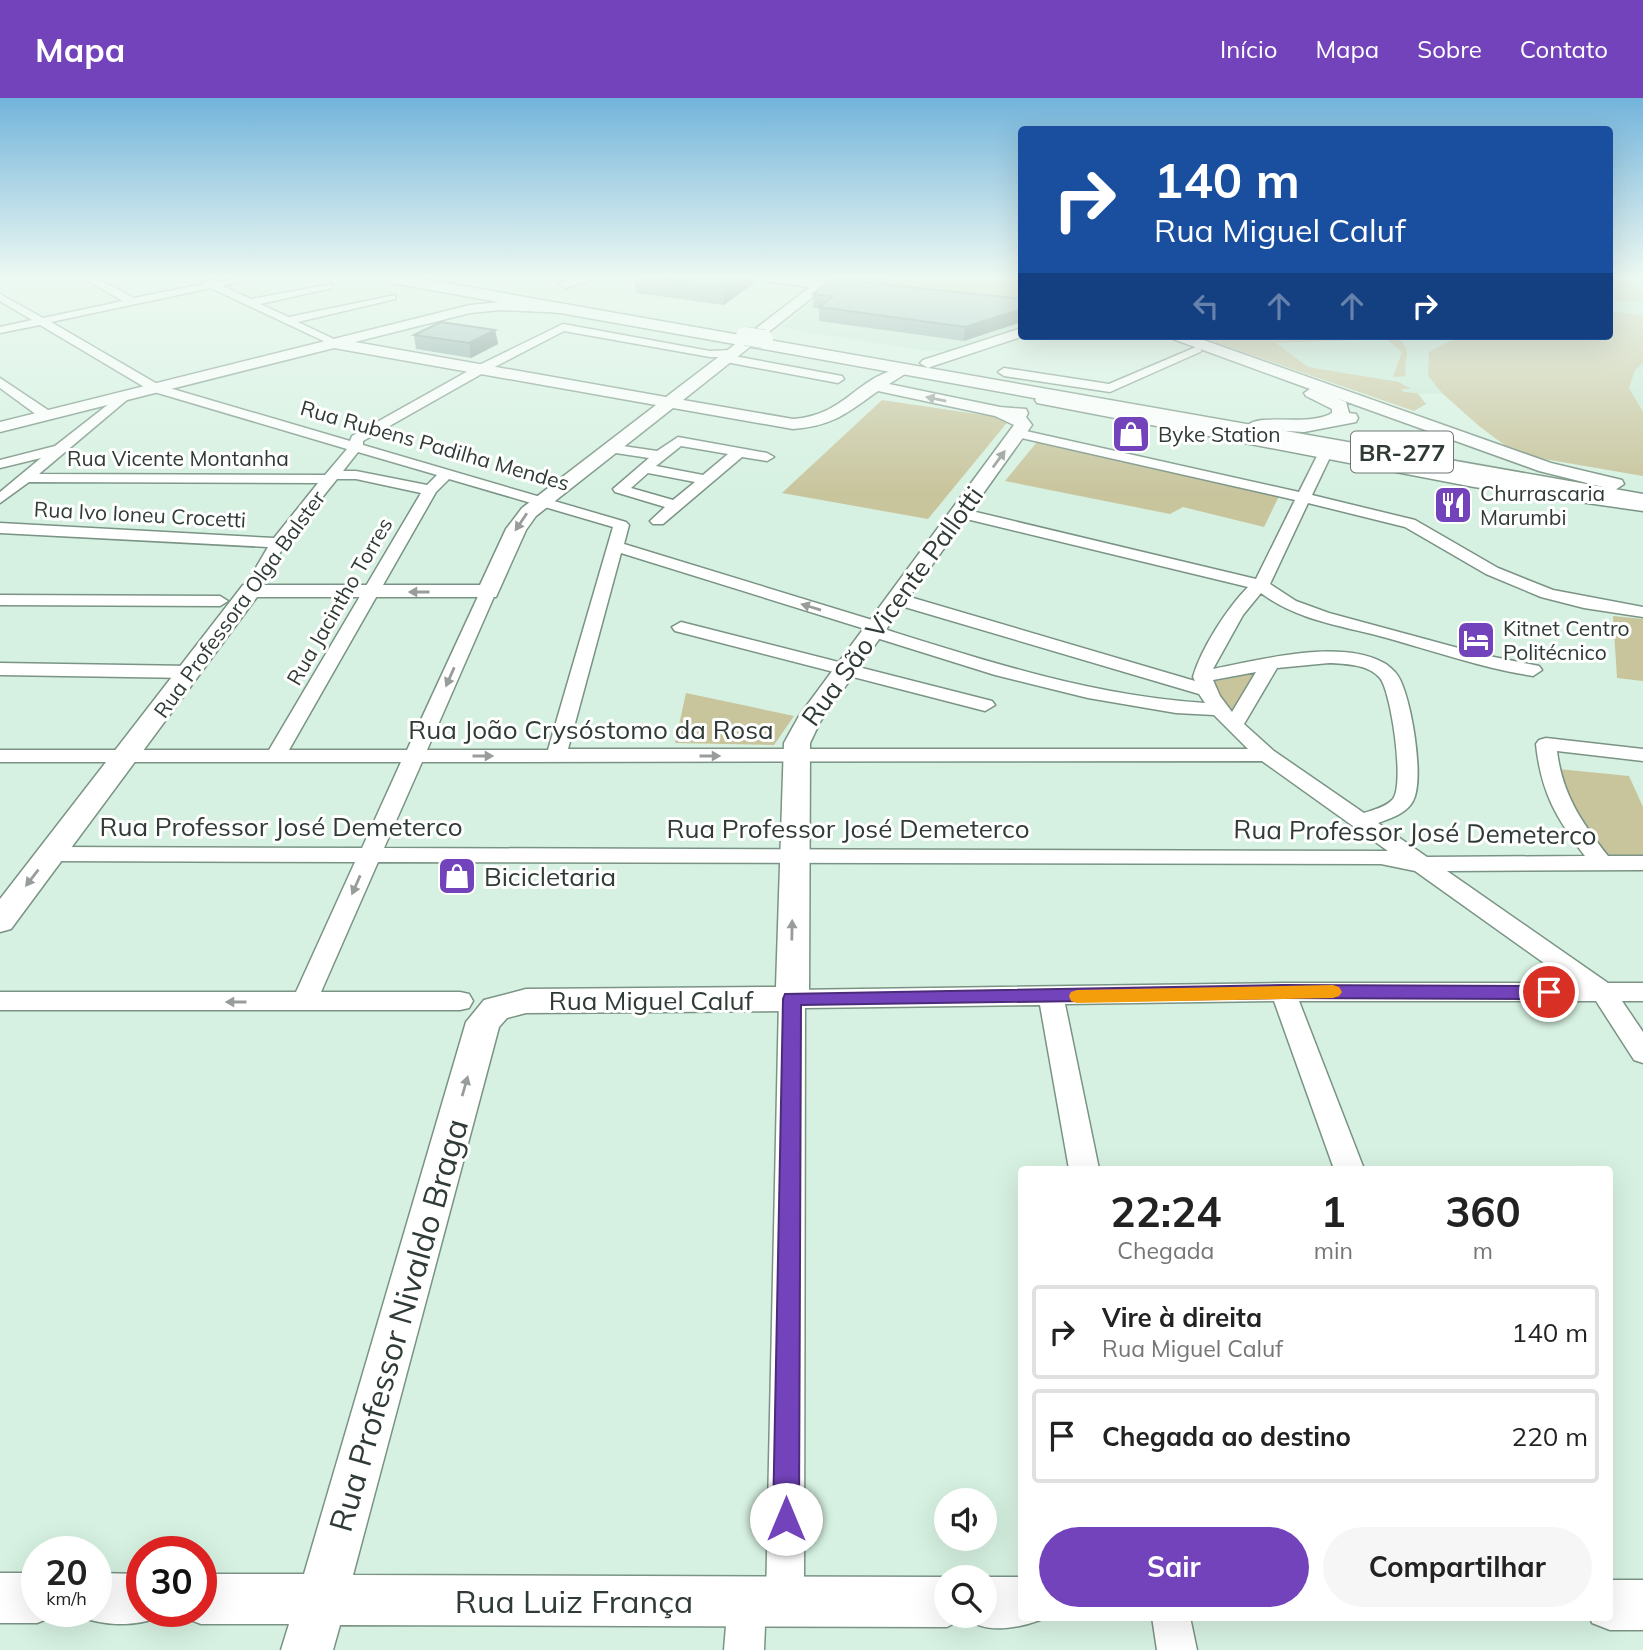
<!DOCTYPE html>
<html lang="pt">
<head>
<meta charset="utf-8">
<style>
  :root { --surface:#fff; --page:#f6f6f6; --text:#222; --muted:#767676; --line:#e0e0e0; --accent:#7343bb }
  body { margin:0; font-family:Mulish,sans-serif; background:var(--page); color:var(--text); height:100vh; display:flex; flex-direction:column; font-size:26px; white-space:nowrap }
  * { box-sizing:border-box; margin:0 }
  p { font-size:23px; color:var(--muted) }
  .icon { flex:none; width:38px; height:38px; fill:none; stroke:currentColor; stroke-width:2; stroke-linecap:round; stroke-linejoin:round }
  .map { position:relative; flex:1; overflow:hidden }
  .details { position:absolute; left:1018px; top:1068px; width:595px; height:455px; display:flex; flex-direction:column; background:var(--surface); border-radius:7px; box-shadow:0 7px 28px #0002 }
  .details>* { flex:none }
  .banner { position:absolute; left:1018px; top:28px; width:595px; height:214px; border-radius:7px; box-shadow:0 7px 28px #0002; background:#1a4fa0; color:#fff; overflow:hidden }
  .fabs { position:absolute; left:934px; top:1390px; display:grid; gap:14px }
  .fabs a { display:grid; place-items:center; width:63px; height:63px; border-radius:50%; background:var(--surface); box-shadow:0 7px 28px #0002; font-size:35px }
  .speed { position:absolute; left:21px; top:1438px; display:flex; gap:14px; font-size:35px; font-weight:700; text-align:center }
  .speed>* { display:grid; place-content:center; width:91px; height:91px; border-radius:50%; background:var(--surface); box-shadow:0 7px 28px #0002; line-height:1 }
  .speed small { font-size:18px; font-weight:400 }
  .speed .limit { border:10px solid #d22; background:#fff; color:#111 }
  .pin { position:absolute; display:grid; place-items:center; width:60px; height:60px; color:#fff; margin:-30px; border:4px solid #fff; border-radius:50%; box-shadow:0 2px 7px #0007 }
  .me { position:absolute; width:77px; margin:-38px; rotate:0deg; stroke-linejoin:round; filter:drop-shadow(0 0 5px #0008) }
  .turn { display:flex; align-items:center; gap:24px; height:147px; padding:0 21px; font-size:32px }
  .turn .icon { width:91px; height:91px; stroke-width:2.5 }
  .turn b { display:block; font-size:49px; line-height:60px }
  .lanes { display:flex; align-items:center; height:66px; padding:0 21px; background:#0003; justify-content:center; gap:35px; direction:ltr }
  .lanes .off { opacity:.35 }
  .eta { display:flex; justify-content:space-evenly; align-items:center; height:119px; text-align:center }
  .eta b { font-size:42px; font-weight:700; line-height:49px }
  .primary-button { display:flex; gap:14px; margin-top:auto; padding:14px 21px }
  .primary-button a { flex:1; height:80px; border-radius:42px; background:var(--accent); color:#fff; font-size:28px; font-weight:700; line-height:80px; text-align:center }
  .primary-button a+a { background:var(--page); color:var(--text) }
  ul { padding:0; list-style:none }
  li { display:flex; align-items:center; gap:21px; height:94px; margin:0 14px 10px; padding:0 7px; border:4px solid var(--line); border-radius:7px }
  li div { flex:1 }
  li b { display:block; font-size:26px }
  li em { font-style:normal }
  header { display:flex; align-items:center; gap:42px; box-sizing:border-box; height:98px; padding:0 35px; background:var(--accent); color:#fff }
  header strong { font-size:33px }
  nav { display:flex; gap:38px; margin-inline-start:auto; font-size:24px }
  .map>svg:first-child { display:block }
</style>
</head>
<body>
<header>
<strong>Mapa</strong>
<nav><a>Início</a><a>Mapa</a><a>Sobre</a><a>Contato</a></nav>
</header>
<div class="map">
<svg width="1643" height="1552" viewBox="0 0 1643 1552">
  <rect width="100%" height="100%" fill="#d6f1e1"/>
  <path fill="#c6e8d4" d="M 1610,180 L 1643,180 L 1643,378 L 1533,359 L 1495,341 L 1443,296 L 1419,296 L 1426,306 L 1414,313 L 1197,238 L 1610,238 Z
    M 826,192 L 1022,213 L 1022,231 L 967,246 L 954,253 L 925,253 L 781,230 Z"/>
  <path fill="#c8c49c" d="M 919,180 L 1019,180 L 1022,181 L 1022,203 L 846,182 Z
    M 1610,180 L 1617,180 L 1643,193 L 1643,203 L 1610,204 Z
    M 1610,213 L 1643,217 L 1643,265 L 1635,272 L 1629,290 L 1643,314 L 1643,378 L 1533,359 L 1513,353 L 1479,328 L 1443,296 L 1428,278 L 1429,254 L 1459,238 L 1610,238 Z
    M 1197,238 L 1395,238 C 1416,254 1402,258 1406,278 L 1393,279 L 1402,254 L 1386,241 L 1276,245 L 1308,269 L 1399,284 L 1411,291 L 1401,291 L 1404,294 L 1417,295 L 1426,306 L 1414,313 Z
    M 882,302 L 1010,321 L 928,421 L 782,395 Z
    M 1037,344 L 1280,396 L 1264,429 L 1183,409 L 1170,416 L 1005,383 Z
    M 1613,518 L 1643,521 L 1643,583 L 1617,580 Z
    M 1256,575 L 1233,612 L 1227,611 L 1211,584 Z
    M 686,595 L 794,618 L 774,647 L 675,645 Z
    M 1558,671 L 1629,678 L 1643,709 L 1643,757 L 1605,757 L 1580,726 Z"/>
  <g fill="none" stroke-linecap="round" stroke-linejoin="round">
    <defs>
      <path id="minor" d="M 83,180 L 96,180 L 134,200 L 204,186 L 208,182 C 220,186 238,180 251,180 L 222,188 L 251,201 L 332,186 L 332,190 L 260,206 L 289,219 L 395,197 L 395,201 L 298,224 L 338,243 L 338,247 L 334,248 L 211,190 L 51,224 L 159,287 L 350,343 L 352,338 L 477,268 L 563,226 L 710,253 L 732,252 L 738,255 L 734,258 L 842,278 L 844,281 L 838,285 L 726,264 L 721,259 L 710,259 L 564,233 L 485,274 L 363,343 L 363,347 L 626,424 L 629,427 L 624,446 L 882,525 L 884,531 C 989,564 1094,598 1205,605 L 1199,596 L 891,505 L 889,501 L 891,497 L 903,497 L 1195,583 L 1193,579 C 1201,551 1227,510 1248,489 L 954,418 L 951,415 L 954,412 L 959,410 L 1256,481 L 1295,402 L 1017,339 L 1010,335 L 1012,332 L 1017,331 L 1299,394 L 1320,352 L 1330,352 L 1332,355 L 1312,397 L 1415,422 L 1498,470 L 1553,492 L 1643,509 L 1643,519 L 1584,510 L 1541,499 L 1486,476 L 1405,429 L 1308,405 L 1270,486 L 1296,503 L 1329,515 L 1484,557 L 1539,568 L 1542,572 L 1533,578 C 1483,570 1436,554 1387,540 C 1344,528 1298,523 1261,495 L 1243,517 L 1213,571 C 1260,562 1338,541 1382,564 C 1387,566 1395,573 1398,578 C 1411,598 1425,681 1413,703 C 1406,716 1391,720 1378,725 L 1427,759 L 1585,758 C 1556,720 1541,694 1536,646 L 1539,642 L 1546,640 L 1643,651 L 1643,663 L 1557,653 C 1562,696 1582,725 1608,758 L 1643,758 L 1643,772 L 1447,773 L 1608,885 L 1643,885 L 1643,903 L 1622,903 L 1643,934 L 1643,965 L 1634,962 L 1596,903 L 1299,903 L 1364,1071 L 1334,1071 L 1274,903 L 1065,906 L 1099,1071 L 1069,1071 L 1040,907 L 805,910 L 804,1503 L 799,1517 L 785,1522 L 771,1517 L 766,1504 L 764,1552 L 724,1552 L 728,1503 L 733,1489 L 747,1484 L 761,1489 L 766,1502 L 779,901 L 783,894 L 792,892 L 1283,885 L 1572,885 L 1415,773 L 1381,766 L 378,764 L 321,894 L 460,894 L 469,896 L 473,903 L 469,910 L 460,912 L 0,912 L 0,894 L 296,894 L 355,764 L 51,763 L 43,761 L 40,756 L 43,751 L 51,749 L 362,750 L 401,664 L 0,664 L 0,652 L 269,652 L 421,395 L 356,381 L 337,381 L 285,446 L 257,496 L 251,497 L 243,492 L 268,449 L 0,435 L 0,425 L 274,440 L 318,385 L 29,384 L 0,405 L 0,394 L 41,360 L 0,370 L 0,362 L 55,348 L 124,294 L 130,298 L 128,301 L 39,376 L 325,377 L 347,351 L 151,293 L 40,227 L 0,235 L 0,229 L 32,222 L 0,203 L 0,196 L 43,220 L 123,203 ZM 358,354 L 437,377 L 427,387 L 356,373 L 343,373 ZM 449,381 L 613,429 L 548,652 L 427,652 L 496,494 L 488,489 L 480,494 L 407,652 L 289,652 L 436,394 ZM 621,455 L 865,531 L 867,537 L 995,577 L 1088,600 L 1176,615 L 1214,617 L 1248,651 L 568,651 ZM 1329,565 C 1346,566 1368,566 1380,580 C 1391,593 1405,686 1393,701 C 1386,709 1373,712 1364,715 L 1274,653 L 1244,626 L 1277,570 ZM 1256,574 L 1232,614 L 1220,598 L 1213,582 ZM 1262,663 L 1388,753 L 384,750 L 422,664 Z
        M 1196,249 L 1202,252 L 1200,254 L 1110,294 L 1004,278 L 998,274 L 1004,270 L 1109,286 Z
        M 0,280 L 51,314 L 51,320 L 41,320 L 0,290 Z
        M 678,339 L 767,355 L 774,359 L 767,363 L 742,359 L 663,426 L 653,426 L 650,423 L 665,409 L 615,394 L 613,391 L 649,360 L 609,354 L 602,350 L 609,346 L 657,353 ZM 681,348 L 728,356 L 703,377 L 656,368 ZM 648,375 L 695,384 L 673,402 L 631,390 Z
        M 0,497 L 220,498 L 228,503 L 220,508 L 0,507 Z
        M 681,524 L 992,603 L 995,607 L 985,613 L 675,533 L 672,529 Z
        M 0,565 L 191,568 L 200,574 L 191,580 L 0,577 Z
        M 1152,1519 L 1190,1519 L 1197,1552 L 1157,1552 Z"/>
      <path id="major" d="M 574,180 L 598,180 L 566,190 L 559,186 Z
        M 762,180 L 836,180 L 833,184 L 837,187 L 835,190 L 824,190 L 683,302 L 793,321 C 845,317 854,282 897,271 L 905,276 L 889,286 L 1000,309 L 1026,311 L 1028,315 L 1026,319 L 1032,327 L 820,624 L 810,645 L 809,901 L 804,910 L 792,913 L 526,915 L 507,920 L 499,929 L 353,1477 L 947,1479 L 947,1517 L 985,1517 L 985,1479 L 1022,1479 L 1022,1519 L 1041,1519 L 1040,1522 C 1019,1530 983,1537 966,1519 L 947,1529 L 340,1527 L 333,1552 L 281,1552 L 289,1526 L 201,1526 L 183,1519 L 181,1514 L 201,1514 L 201,1476 L 304,1476 L 466,924 L 484,902 L 526,891 L 776,889 L 784,645 L 799,618 L 1014,327 L 995,318 L 878,293 C 847,315 833,328 793,331 L 673,310 L 536,418 L 526,432 L 496,499 L 257,499 L 11,831 L 0,834 L 0,801 L 243,487 L 480,487 L 506,431 L 522,410 L 656,307 L 334,250 L 0,334 L 0,324 L 470,207 L 500,204 L 566,207 L 573,211 L 566,215 L 500,212 L 470,215 L 355,244 L 666,299 L 810,189 L 769,184 Z
        M 1022,230 L 1022,238 L 1024,238 L 933,268 L 928,270 L 920,265 L 923,262 Z
        M 1171,238 L 1192,238 L 1551,365 L 1622,382 L 1624,386 L 1615,392 L 1539,373 L 1336,300 L 1346,304 L 1349,315 L 1356,316 L 1358,320 L 1356,324 L 1304,334 L 1251,331 L 1248,327 C 1260,315 1309,329 1332,315 L 1332,311 L 1306,298 L 1304,295 L 1310,291 L 1173,241 Z
        M 1043,297 L 1474,377 L 1643,401 L 1643,413 L 1474,389 L 1037,305 L 1035,302 L 1037,299 Z
        M 0,1475 L 37,1475 L 37,1514 L 56,1514 L 55,1518 L 37,1525 L 0,1525 Z
        M 96,1475 L 142,1476 L 142,1514 L 162,1514 L 160,1519 C 134,1529 104,1528 78,1518 L 77,1514 L 96,1514 Z
        M 1610,1482 L 1643,1482 L 1643,1532 L 1610,1532 L 1592,1525 L 1590,1519 L 1610,1519 Z"/>
      <path id="highway" d="M 384,180 L 418,180 L 740,237 L 749,242 L 740,247 L 392,185 Z
        M 758,240 L 1643,396 L 1643,410 L 752,249 L 749,245 L 752,241 Z"/>
    </defs>
    <use href="#minor" stroke="#7a9384" stroke-width="3"/>
    <use href="#major" stroke="#7a9384" stroke-width="3"/>
    <use href="#highway" stroke="#7a9384" stroke-width="3"/>
    <use href="#minor" fill="#fff" fill-rule="evenodd"/>
    <use href="#major" fill="#fff" fill-rule="evenodd"/>
    <use href="#highway" fill="#fff" fill-rule="evenodd"/>
    <defs>
      <path id="highway-bridge" d="M 745,238 L 764,241"/>
    </defs>
    <use href="#highway-bridge" stroke="#7a9384" stroke-width="19" stroke-linecap="butt"/>
    <use href="#highway-bridge" stroke="#fff" stroke-width="18"/>
  </g>
  <path fill="#85a19d" d="M 634,180 L 753,180 L 753,186 L 724,207 L 636,195 Z
    M 848,180 L 888,180 L 888,186 L 848,182 Z
    M 813,196 L 1022,201 L 964,243 L 819,223 L 819,210 L 813,210 Z
    M 495,232 L 498,246 L 471,260 L 416,251 L 414,237 Z"/>
  <path fill="#6c8380" d="M 737,180 L 753,180 L 753,186 L 724,207 L 723,189 Z
    M 1022,211 L 1022,224 L 964,243 L 965,229 Z
    M 495,232 L 498,246 L 471,260 L 469,245 Z"/>
  <path fill="#9bbbb7" stroke="#6c8380" stroke-width="2" d="M 653,180 L 737,180 L 723,189 Z
    M 831,181 L 1022,201 L 1022,211 L 965,229 L 819,209 L 833,198 L 813,196 Z
    M 441,224 L 495,232 L 469,245 L 414,237 Z"/>
  <defs><path id="oneway-solid" d="M-6-.8H1V-3.2L6.5 0L1 3.2V.8H-6Z" transform="scale(1.75)"/></defs>
  <g fill="#989d9a">
    <use href="#oneway-solid" transform="translate(936 301) rotate(-168)"/>
    <use href="#oneway-solid" transform="translate(999 361) rotate(-54)"/>
    <use href="#oneway-solid" transform="translate(521 424) rotate(124)"/>
    <use href="#oneway-solid" transform="translate(419 494) rotate(-180)"/>
    <use href="#oneway-solid" transform="translate(811 509) rotate(-163)"/>
    <use href="#oneway-solid" transform="translate(450 579) rotate(114)"/>
    <use href="#oneway-solid" transform="translate(483 658)"/>
    <use href="#oneway-solid" transform="translate(710 658)"/>
    <use href="#oneway-solid" transform="translate(32 780) rotate(128)"/>
    <use href="#oneway-solid" transform="translate(356 787) rotate(114)"/>
    <use href="#oneway-solid" transform="translate(792 832) rotate(-89)"/>
    <use href="#oneway-solid" transform="translate(236 904) rotate(180)"/>
    <use href="#oneway-solid" transform="translate(465 988) rotate(-74)"/>
  </g>
  <linearGradient id="sky" x2="0" y2="1"><stop stop-color="#73b4db"/><stop offset="0.45" stop-color="#edf9f2"/><stop offset="1" stop-color="#edf9f2" stop-opacity="0"/></linearGradient>
  <rect width="1643" height="397" fill="url(#sky)"/>
  <path fill="#7343bb" stroke="#4b2c7a" stroke-width="2" d="M 1283,887 L 1549,888 L 1556,890 L 1558,894 L 1556,899 L 1549,901 L 1283,900 L 801,907 L 799,1421 L 795,1430 L 786,1433 L 777,1430 L 773,1421 L 783,901 L 785,896 Z"/>
  <path fill="#f59e0b" d="M 1333,887 L 1339,889 L 1342,894 L 1339,898 L 1333,900 L 1077,905 L 1071,903 L 1069,898 L 1071,894 L 1077,892 Z"/>
  <defs>
    <symbol id="shop-square" viewBox="-11 -11 22 22"><rect x="-9" y="-9" width="18" height="18" rx="4" fill="#7343bb" stroke="#fff"/><path d="M-5-2.5h2.3a2.7 3.5 0 0 1 5.4 0H5L5.5 6h-11ZM-1.5-2.5h3a1.5 2.3 0 0 0-3 0Z" fill="#fff"/></symbol>
    <symbol id="restaurant-square" viewBox="-11 -11 22 22"><rect x="-9" y="-9" width="18" height="18" rx="4" fill="#7343bb" stroke="#fff"/><path d="M-5-6h1v4h1v-4h1v4h1v-4h1v5L-1.5 .5V6h-2V.5L-5-1ZM5-6V6H3V1.5H1.5Q1.5-4 5-6Z" fill="#fff"/></symbol>
    <symbol id="hotel-square" viewBox="-11 -11 22 22"><rect x="-9" y="-9" width="18" height="18" rx="4" fill="#7343bb" stroke="#fff"/><path d="M-6-4.5h1.5V1H6V5H4.5V3h-9V5H-6ZM-4 0a1.8 1.8 0 1 1 3.6 0ZM.5 0V-2.5h3Q6-2.5 6 0Z" fill="#fff"/></symbol>
  </defs>
  <g fill-rule="evenodd">
    <use href="#shop-square" x="1109" y="314" width="44" height="44"/>
    <use href="#restaurant-square" x="1431" y="385" width="44" height="44"/>
    <use href="#hotel-square" x="1454" y="520" width="44" height="44"/>
    <use href="#shop-square" x="435" y="756" width="44" height="44"/>
  </g>
  <g text-anchor="middle" dominant-baseline="central" stroke-width="6" stroke-linejoin="round" paint-order="stroke">
    <g font-size="21" fill="#303b35" stroke="#fff" text-anchor="start">
      <text x="1158" y="336">Byke Station</text>
      <text x="1480" y="395">Churrascaria<tspan x="1480" dy="24">Marumbi</tspan></text>
      <text x="1503" y="530">Kitnet Centro<tspan x="1503" dy="24">Politécnico</tspan></text>
    </g>
    <g font-size="21" fill="#303b35" stroke="#fff">
      <text transform="translate(435 347) rotate(16)">Rua Rubens Padilha Mendes</text>
      <text x="178" y="360">Rua Vicente Montanha</text>
      <text transform="translate(140 416) rotate(3)">Rua Ivo Ioneu Crocetti</text>
      <text transform="translate(339 503) rotate(-60)">Rua Jacintho Torres</text>
      <text transform="translate(239 506) rotate(-54)">Rua Professora Olga Balster</text>
    </g>
    <rect fill="#fff" stroke="#6e7672" stroke-width="2" x="1351" y="333.5" width="102" height="41" rx="5"/>
    <g font-size="24" font-weight="bold" fill="#303b35">
      <text x="1402" y="354">BR-277</text>
    </g>
    <g font-size="26" fill="#303b35" stroke="#fff">
      <text transform="translate(892 508) rotate(-54)">Rua São Vicente Pallotti</text>
      <text x="591" y="631">Rua João Crysóstomo da Rosa</text>
      <text x="281" y="728">Rua Professor José Demeterco</text>
      <text x="848" y="730">Rua Professor José Demeterco</text>
      <text transform="translate(1415 734) rotate(1)">Rua Professor José Demeterco</text>
      <text x="651" y="902">Rua Miguel Caluf</text>
    </g>
    <g font-size="26" fill="#303b35" stroke="#fff" text-anchor="start">
      <text x="484" y="778">Bicicletaria</text>
    </g>
    <g font-size="32" fill="#303b35" stroke="#fff">
      <text transform="translate(398 1227) rotate(-74)">Rua Professor Nivaldo Braga</text>
      <text x="574" y="1503">Rua Luiz França</text>
    </g>
  </g>
</svg>
<div class="fabs">
<a><svg class="icon" aria-label="sound" viewBox="0 0 24 24"><path d="M4 9h4l5-4v14l-5-4H4zM17 9q2 3 0 6"/></svg></a>
<a><svg class="icon" aria-label="search" viewBox="0 0 24 24"><circle cx="10" cy="10" r="6"/><path d="M15 15l6 6"/></svg></a>
</div>
<div class="speed"><div>20<small>km/h</small></div><div class="limit">30</div></div>
<div class="pin" style="left:1549px;top:894px;background:#d93025"><svg class="icon" aria-label="arrive" viewBox="0 0 24 24"><path d="M6 21V4h12l-3 4 3 4H6"/></svg></div>
<svg class="me" style="left:786px;top:1421px" viewBox="-20 -20 40 40"><circle r="19" fill="#fff"/><path d="M0-13L10 11 0 6-10 11z" fill="#7343bb"/></svg>
<div class="banner">
<div class="turn"><svg class="icon" aria-label="right" viewBox="0 0 24 24"><path d="M7 20v-9h11M14 6l5 5-5 5"/></svg><div><b>140 m</b>Rua Miguel Caluf</div></div>
<div class="lanes"><svg class="icon off" aria-label="left" viewBox="0 0 24 24"><path d="M17 20v-9H6M10 6l-5 5 5 5"/></svg><svg class="icon off" aria-label="ahead" viewBox="0 0 24 24"><path d="M12 20V5M6 11l6-6 6 6"/></svg><svg class="icon off" aria-label="ahead" viewBox="0 0 24 24"><path d="M12 20V5M6 11l6-6 6 6"/></svg><svg class="icon" aria-label="right" viewBox="0 0 24 24"><path d="M7 20v-9h11M14 6l5 5-5 5"/></svg></div>
</div>
<section class="details">
<div class="eta">
<div><b>22:24</b><p>Chegada</p></div>
<div><b>1</b><p>min</p></div>
<div><b>360</b><p>m</p></div>
</div>
<ul>
<li><svg class="icon" aria-label="right" viewBox="0 0 24 24"><path d="M7 20v-9h11M14 6l5 5-5 5"/></svg><div><b>Vire à direita</b><p>Rua Miguel Caluf</p></div><em>140 m</em></li>
<li><svg class="icon" aria-label="arrive" viewBox="0 0 24 24"><path d="M6 21V4h12l-3 4 3 4H6"/></svg><div><b>Chegada ao destino</b></div><em>220 m</em></li>
</ul>
<div class="primary-button"><a>Sair</a><a>Compartilhar</a></div>
</section>
</div>
</body>
</html>
